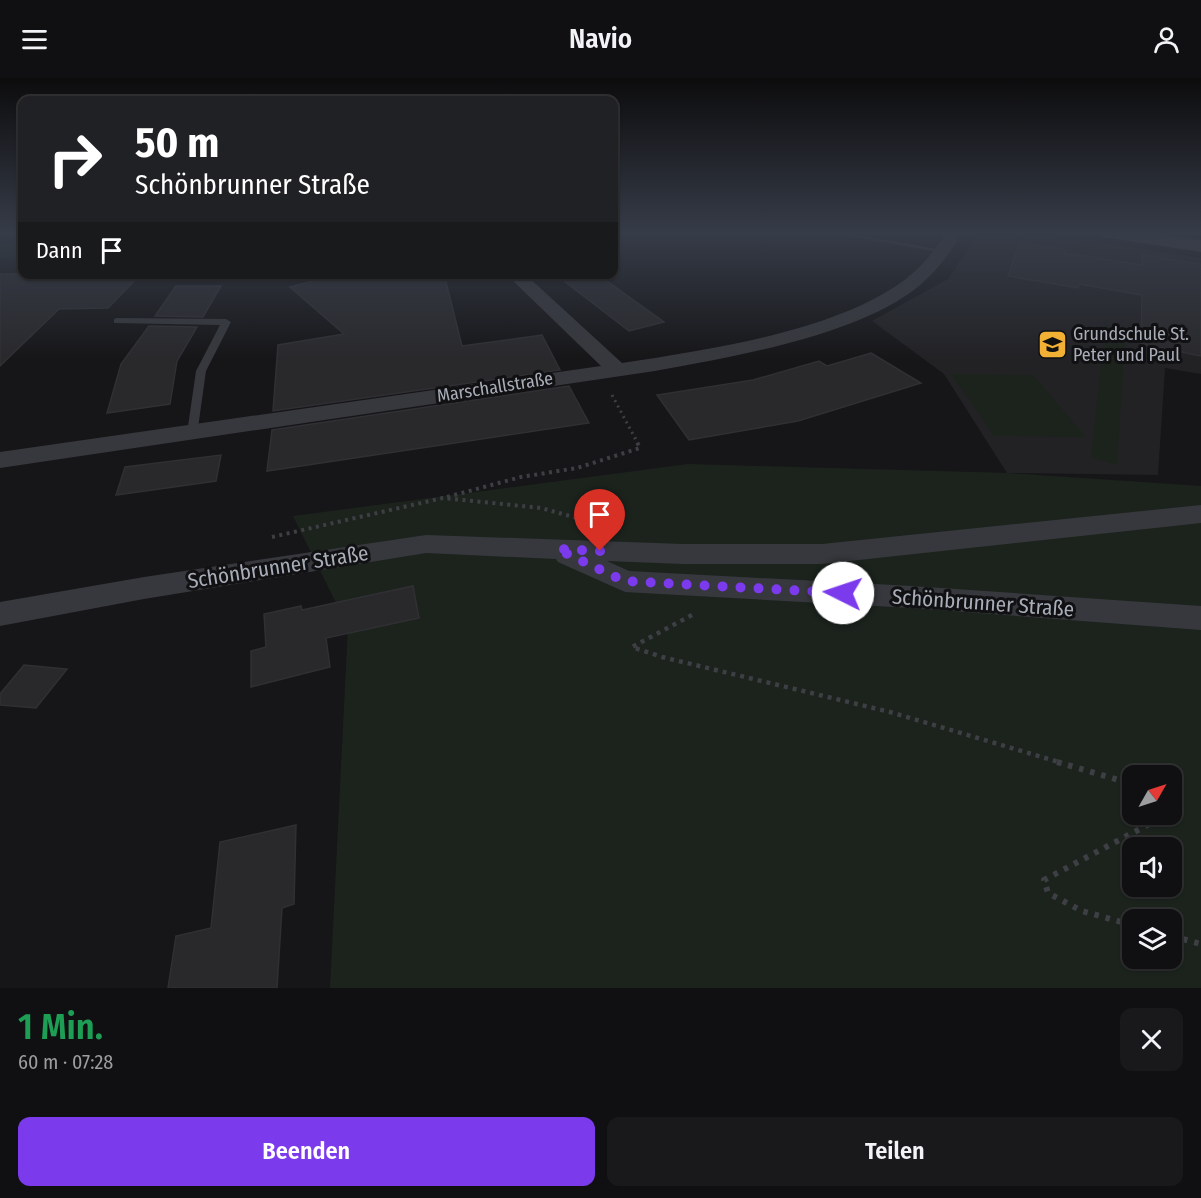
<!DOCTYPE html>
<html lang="de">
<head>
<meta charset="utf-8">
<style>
  :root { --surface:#101012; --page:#19191b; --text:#f1f3f6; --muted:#9c9d9f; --line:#303032; --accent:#7c3aed }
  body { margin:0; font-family:"Fira Sans Condensed",sans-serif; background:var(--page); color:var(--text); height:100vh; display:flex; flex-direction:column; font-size:22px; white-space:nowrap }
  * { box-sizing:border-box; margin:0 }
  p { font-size:20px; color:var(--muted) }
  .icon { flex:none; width:33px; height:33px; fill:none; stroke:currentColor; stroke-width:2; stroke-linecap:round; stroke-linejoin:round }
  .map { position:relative; height:910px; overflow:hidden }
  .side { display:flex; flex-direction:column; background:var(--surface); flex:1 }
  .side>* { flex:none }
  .guide { position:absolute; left:18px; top:18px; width:600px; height:183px; border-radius:12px; box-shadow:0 2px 4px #0004,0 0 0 2px var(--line); background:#202124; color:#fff; overflow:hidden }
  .needle { width:39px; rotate:51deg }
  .tools { position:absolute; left:1122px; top:687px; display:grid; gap:12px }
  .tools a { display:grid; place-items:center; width:60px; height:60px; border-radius:12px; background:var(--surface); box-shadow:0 2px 4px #0004,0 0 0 2px var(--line); font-size:30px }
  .pin { position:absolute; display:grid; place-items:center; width:51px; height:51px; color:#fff; margin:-62px -26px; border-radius:50% 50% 50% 0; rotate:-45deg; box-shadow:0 0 6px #0007 }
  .pin .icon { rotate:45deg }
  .me { position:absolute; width:66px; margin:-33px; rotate:274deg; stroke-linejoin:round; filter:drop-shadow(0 0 4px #0008) }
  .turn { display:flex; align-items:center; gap:21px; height:126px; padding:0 18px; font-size:27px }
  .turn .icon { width:78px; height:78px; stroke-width:2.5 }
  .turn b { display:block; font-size:42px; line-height:51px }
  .then { display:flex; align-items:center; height:57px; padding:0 18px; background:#0003; gap:12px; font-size:22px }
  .round { display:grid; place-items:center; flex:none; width:63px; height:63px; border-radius:12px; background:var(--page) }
  .head { display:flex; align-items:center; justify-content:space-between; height:102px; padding:0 18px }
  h1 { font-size:36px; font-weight:600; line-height:45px; color:#1e9e55 }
  .cta { display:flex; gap:12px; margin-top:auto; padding:12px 18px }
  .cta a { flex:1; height:69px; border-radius:12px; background:var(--accent); color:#fff; font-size:24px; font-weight:600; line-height:69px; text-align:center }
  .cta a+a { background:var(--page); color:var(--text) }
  header { display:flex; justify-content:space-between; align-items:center; height:78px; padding:0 18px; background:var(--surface); font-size:27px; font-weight:600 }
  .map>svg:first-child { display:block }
</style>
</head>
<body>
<header><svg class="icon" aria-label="menu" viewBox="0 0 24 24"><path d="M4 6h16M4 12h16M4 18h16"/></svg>Navio<svg class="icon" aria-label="person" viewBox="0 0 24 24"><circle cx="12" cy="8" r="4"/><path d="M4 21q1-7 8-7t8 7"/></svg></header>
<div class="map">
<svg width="1201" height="910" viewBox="0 0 1201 910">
  <rect width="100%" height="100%" fill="#161618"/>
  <path fill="#222225" d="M 979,155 L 1038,155 L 1201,180 L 1201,296 L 1165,290 L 1158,397 L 1007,395 L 944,296 L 872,243 L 948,201 Z"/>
  <path fill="#1c231d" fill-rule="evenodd" d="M 0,155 L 22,155 L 22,182 L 0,181 Z
    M 1105,247 L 1126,251 L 1117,387 L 1091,380 Z
    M 951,296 L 1033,297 L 1086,359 L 994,358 Z
    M 688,386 L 1007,395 L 1201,408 L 1201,910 L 330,910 L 348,549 L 293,438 ZM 1132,698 L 1172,698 L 1172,736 L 1132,736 ZM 1132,770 L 1172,770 L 1172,808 L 1132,808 ZM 1132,842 L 1172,842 L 1172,880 L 1132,880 Z"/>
  <path fill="#29292c" stroke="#303034" stroke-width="1.5" d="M 1020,164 L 1065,172 L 1065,175 L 1142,187 L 1142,177 L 1201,186 L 1201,278 L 1141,266 L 1142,217 L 1079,206 L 1078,210 L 1008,198 Z
    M 0,196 L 141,196 L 108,230 L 59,231 L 0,288 Z
    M 339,196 L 444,196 L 462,268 L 542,257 L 560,292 L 273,333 L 278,267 L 344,256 L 290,209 Z
    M 555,196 L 597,196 L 664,244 L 629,253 Z
    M 176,208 L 221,208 L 203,239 L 155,238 Z
    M 149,248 L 197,249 L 177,283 L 170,326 L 107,335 L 121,286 Z
    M 871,275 L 921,305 L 798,343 L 689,362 L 657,317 L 753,302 L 819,283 L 827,288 Z
    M 569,308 L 589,345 L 267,393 L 272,352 Z
    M 221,377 L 216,403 L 116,417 L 125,389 Z
    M 413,508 L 419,540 L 326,560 L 330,589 L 251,609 L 251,573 L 266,569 L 264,536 L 301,528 L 302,532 Z
    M 24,587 L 67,591 L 36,630 L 0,627 L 0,616 Z
    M 296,747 L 294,826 L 282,830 L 277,910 L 168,910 L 176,858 L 211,850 L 220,764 Z"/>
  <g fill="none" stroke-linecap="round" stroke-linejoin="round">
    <path stroke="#3d3f44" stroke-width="2" stroke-dasharray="1.5 3" stroke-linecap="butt" d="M 1057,155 L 1086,159"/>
    <path stroke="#3d3f44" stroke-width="3" stroke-dasharray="2 4" stroke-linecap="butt" d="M 612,317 L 636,362"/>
    <path stroke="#3d3f44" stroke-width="4" stroke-dasharray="3 4.5" stroke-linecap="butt" d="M 447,419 L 521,399 L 577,390 L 640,370 L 635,360
      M 272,459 L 443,420 L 541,430 L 588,443"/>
    <path stroke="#3d3f44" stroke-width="4.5" stroke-dasharray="4 5" stroke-linecap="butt" d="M 692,537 L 632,569 L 662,579 L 890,634 L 1062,685"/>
    <path stroke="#3d3f44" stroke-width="6" stroke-dasharray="4.5 7" stroke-linecap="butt" d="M 1057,684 L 1132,706
      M 1172,715 L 1183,729 L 1172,735
      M 1132,847 L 1082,833 L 1048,815 L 1044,802 L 1168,736
      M 1172,858 L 1201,866"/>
    <path fill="#37383d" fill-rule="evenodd" d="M 832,155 L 848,155 L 948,173 L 944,175 Z
      M 117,240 L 226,241 L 231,244 L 206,293 L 197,357 L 189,357 L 187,355 L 196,293 L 220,247 L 114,245 L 114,241 Z"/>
    <path fill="#37383d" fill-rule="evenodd" d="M 946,155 L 962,155 C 950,175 937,193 919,208 C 858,258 732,279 655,293 L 0,390 L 0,374 L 601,288 L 506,196 L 525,196 L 622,285 C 706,272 825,255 896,208 C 917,194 933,176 946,155 Z
      M 1201,427 L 1201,445 L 822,486 L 683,486 L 607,483 L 629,493 L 912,508 L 1201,528 L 1201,552 L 912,530 L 625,514 L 558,484 L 556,481 L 426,475 L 144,521 L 0,548 L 0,524 L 144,499 L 426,457 L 683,466 L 822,466 Z"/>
    <path fill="#45474d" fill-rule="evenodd" d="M 1100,155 L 1146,155 L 1201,162 L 1201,174 L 1109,160 L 1103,159 Z"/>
  </g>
  <linearGradient id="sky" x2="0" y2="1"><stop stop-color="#0c0c0d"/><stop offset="0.55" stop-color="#363c48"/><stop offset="1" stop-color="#363c48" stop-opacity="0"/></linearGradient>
  <rect width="1201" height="282" fill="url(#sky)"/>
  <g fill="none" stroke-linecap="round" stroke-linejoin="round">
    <path stroke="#7c3aed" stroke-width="10" stroke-dasharray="0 18" d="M 600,473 L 557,471 L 624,503 L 843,515"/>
  </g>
  <defs>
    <symbol id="school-square" viewBox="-11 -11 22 22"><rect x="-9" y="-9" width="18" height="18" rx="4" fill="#f2b134" stroke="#111113"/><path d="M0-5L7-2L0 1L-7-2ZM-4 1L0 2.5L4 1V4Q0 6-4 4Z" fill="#111"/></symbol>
  </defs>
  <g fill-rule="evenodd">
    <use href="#school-square" x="1036" y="250" width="33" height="33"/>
  </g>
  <g text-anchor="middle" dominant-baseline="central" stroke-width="6" stroke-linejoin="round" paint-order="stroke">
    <g font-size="18" fill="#a8adb8" stroke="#111113" text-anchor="start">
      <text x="1073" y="256">Grundschule St.<tspan x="1073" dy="21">Peter und Paul</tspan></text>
    </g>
    <g font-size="18" fill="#a8adb8" stroke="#111113">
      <text transform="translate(495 309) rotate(-9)">Marschallstraße</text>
    </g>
    <g font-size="21" fill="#a8adb8" stroke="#111113">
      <text transform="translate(278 489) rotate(-9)">Schönbrunner Straße</text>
      <text transform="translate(983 525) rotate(4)">Schönbrunner Straße</text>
    </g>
  </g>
</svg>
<div class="tools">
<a><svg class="needle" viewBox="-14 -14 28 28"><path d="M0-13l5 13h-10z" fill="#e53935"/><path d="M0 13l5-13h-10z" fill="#9c9d9f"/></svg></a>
<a><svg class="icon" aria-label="sound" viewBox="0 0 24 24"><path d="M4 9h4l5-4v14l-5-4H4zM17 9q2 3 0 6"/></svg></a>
<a><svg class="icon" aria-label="layers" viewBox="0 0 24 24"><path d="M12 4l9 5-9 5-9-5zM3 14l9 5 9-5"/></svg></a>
</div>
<div class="pin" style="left:600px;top:473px;background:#d93025"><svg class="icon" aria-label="arrive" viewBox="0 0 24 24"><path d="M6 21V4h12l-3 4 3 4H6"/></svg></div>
<svg class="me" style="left:843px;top:515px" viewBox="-20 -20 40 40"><circle r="19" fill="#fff"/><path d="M0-13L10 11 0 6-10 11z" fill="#7c3aed"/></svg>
<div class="guide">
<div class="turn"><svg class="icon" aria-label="right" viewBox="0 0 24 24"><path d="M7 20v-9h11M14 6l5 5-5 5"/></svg><div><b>50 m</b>Schönbrunner Straße</div></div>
<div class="then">Dann<svg class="icon" aria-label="arrive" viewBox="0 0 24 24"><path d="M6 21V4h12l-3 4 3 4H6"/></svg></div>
</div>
</div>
<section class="side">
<div class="head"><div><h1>1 Min.</h1><p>60 m · 07:28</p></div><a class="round"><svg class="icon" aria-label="close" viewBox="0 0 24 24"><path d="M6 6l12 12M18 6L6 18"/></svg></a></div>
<div class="cta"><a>Beenden</a><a>Teilen</a></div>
</section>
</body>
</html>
